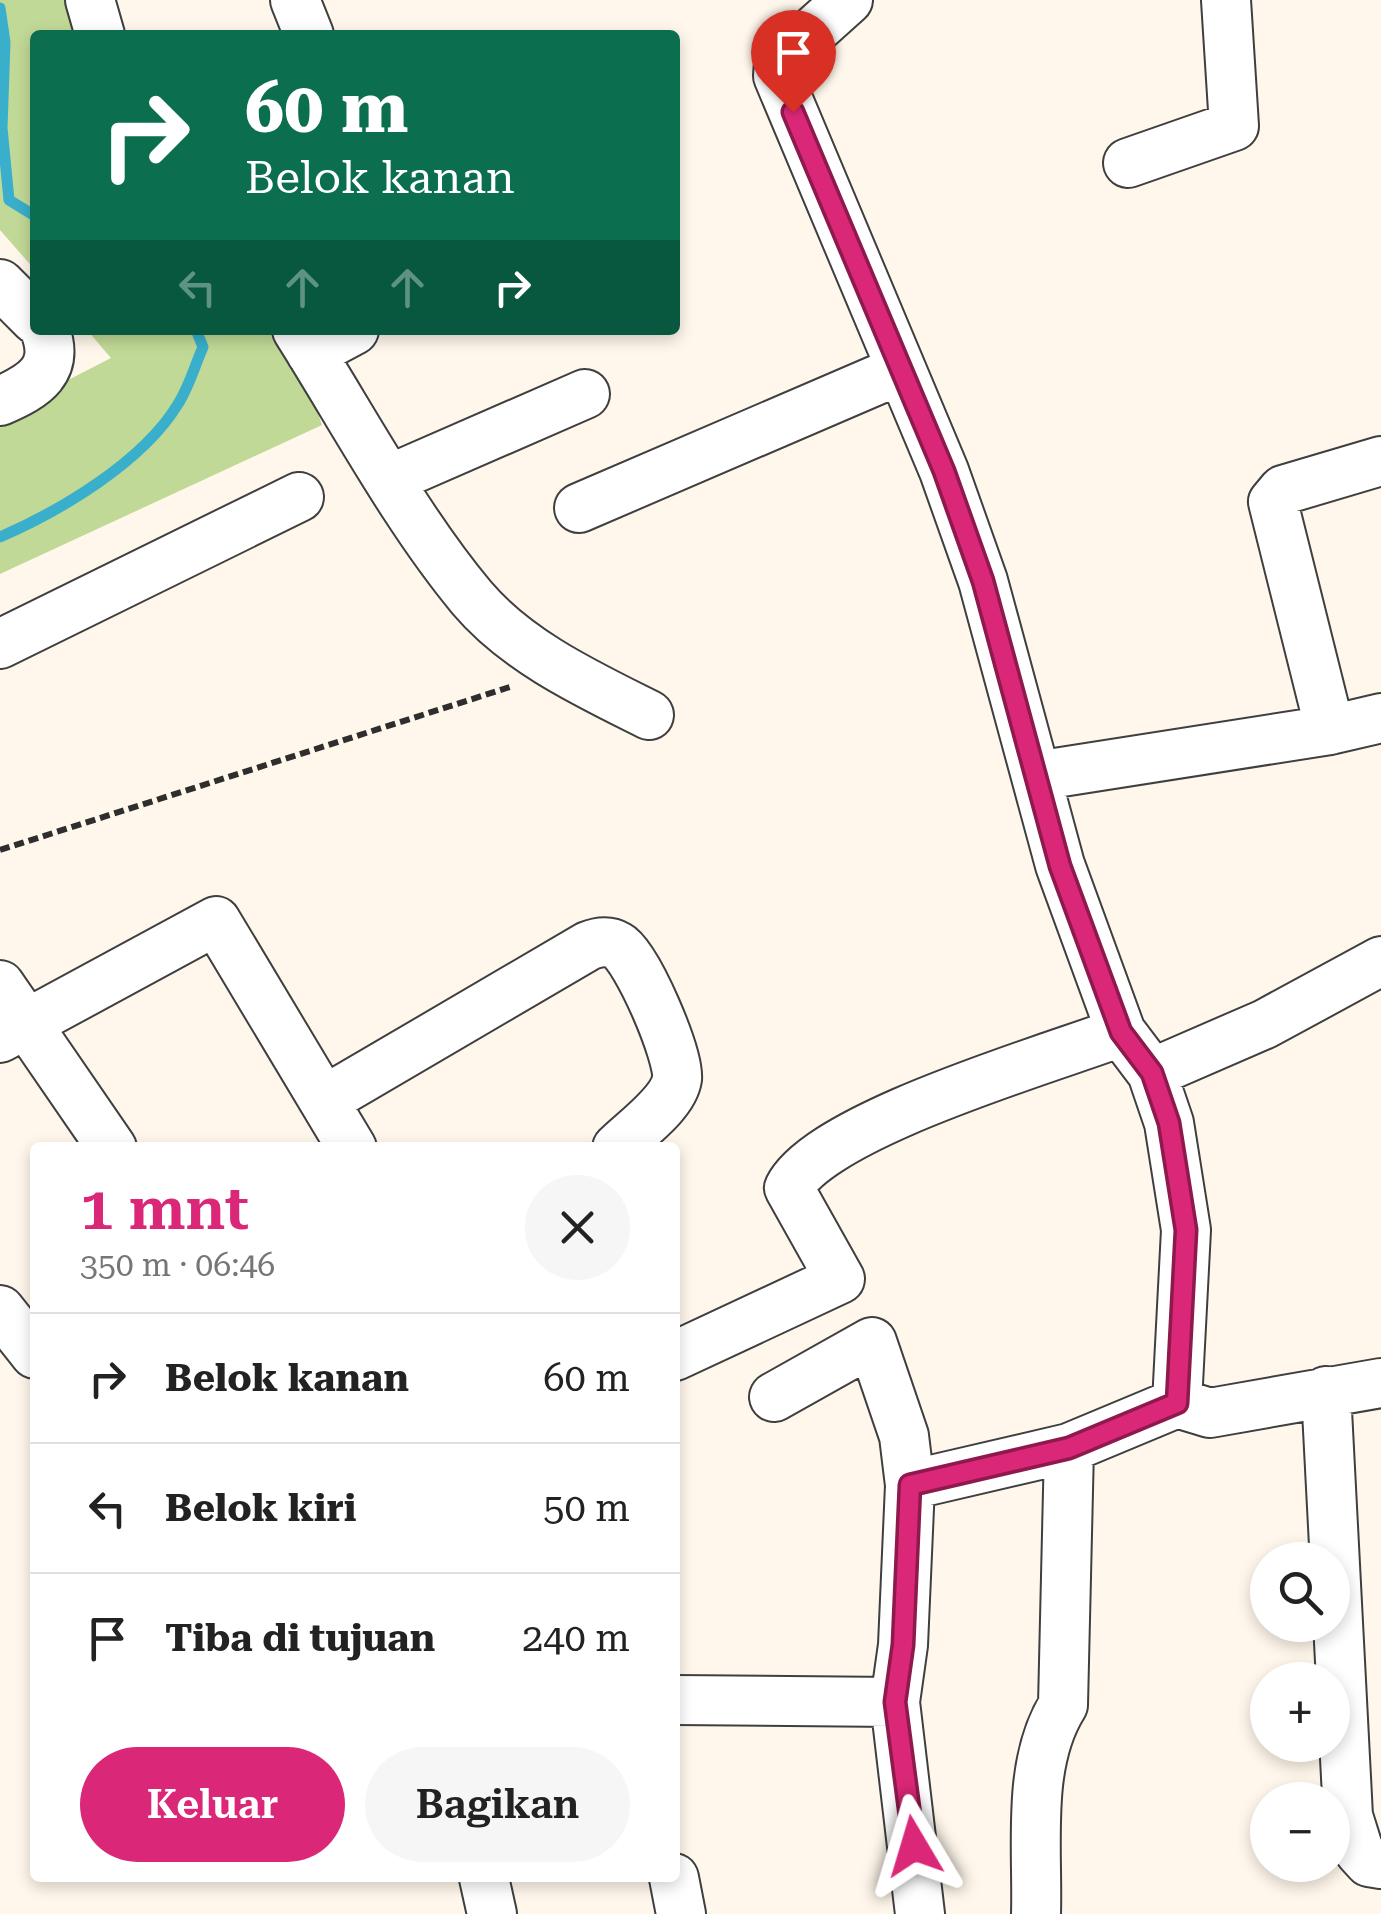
<!DOCTYPE html>
<html lang="id">
<head>
<meta charset="utf-8">
<style>
  :root { --surface:#fff; --page:#f6f6f6; --text:#222; --muted:#767676; --line:#e0e0e0; --accent:#db2777 }
  body { margin:0; font-family:"Roboto Serif",serif; background:var(--page); color:var(--text); height:100vh; display:flex; flex-direction:column; font-size:38px; white-space:nowrap }
  * { box-sizing:border-box; margin:0 }
  p { font-size:32px; color:var(--muted) }
  .icon { flex:none; width:55px; height:55px; fill:none; stroke:currentColor; stroke-width:2; stroke-linecap:round; stroke-linejoin:round }
  .map { position:relative; flex:1; overflow:hidden }
  .sheet { position:absolute; left:30px; top:1142px; width:650px; height:740px; display:flex; flex-direction:column; background:var(--surface); border-radius:10px; box-shadow:0 5px 15px #0003 }
  .sheet>* { flex:none }
  .hud { position:absolute; left:30px; top:30px; width:650px; height:305px; border-radius:10px; box-shadow:0 5px 15px #0003; background:#0b6e4f; color:#fff; overflow:hidden }
  .fabs { position:absolute; left:1250px; top:1542px; display:grid; gap:20px }
  .fabs a { display:grid; place-items:center; width:100px; height:100px; border-radius:50%; background:var(--surface); box-shadow:0 5px 15px #0003; font-size:50px }
  .pin { position:absolute; display:grid; place-items:center; width:85px; height:85px; color:#fff; margin:-102px -42px; border-radius:50% 50% 50% 0; rotate:-45deg; box-shadow:0 0 10px #0007 }
  .pin .icon { rotate:45deg }
  .me { position:absolute; width:110px; margin:-55px; rotate:353deg; stroke-linejoin:round; filter:drop-shadow(0 0 8px #0008) }
  .turn { display:flex; align-items:center; gap:35px; height:210px; padding:0 50px; font-size:45px }
  .turn .icon { width:130px; height:130px; stroke-width:2.5 }
  .turn b { display:block; font-size:70px; line-height:85px }
  .lanes { display:flex; align-items:center; height:95px; padding:0 50px; background:#0003; justify-content:center; gap:50px; direction:ltr }
  .lanes .off { opacity:.35 }
  .round { display:grid; place-items:center; flex:none; width:105px; height:105px; border-radius:52px; background:var(--page) }
  .summary { display:flex; align-items:center; justify-content:space-between; height:170px; padding:0 50px }
  h1 { font-size:60px; font-weight:600; line-height:75px; color:var(--accent) }
  .action { display:flex; gap:20px; margin-top:auto; padding:20px 50px }
  .action a { flex:1; height:115px; border-radius:60px; background:var(--accent); color:#fff; font-size:40px; font-weight:600; line-height:115px; text-align:center }
  .action a+a { background:var(--page); color:var(--text) }
  ul { padding:0; list-style:none }
  li { display:flex; align-items:center; gap:30px; height:130px; padding:0 50px; border-top:2px solid var(--line) }
  li div { flex:1 }
  li b { display:block; font-size:38px }
  li em { font-style:normal }
  .map>svg:first-child { display:block }
</style>
</head>
<body>
<div class="map">
<svg width="1381" height="1914" viewBox="0 0 1381 1914">
  <rect width="100%" height="100%" fill="#fff7eb"/>
  <path fill="#c1d996" d="M 0,0 L 78,0 L 87,35 L 35,35 L 35,270 L 0,230 Z
    M 87,330 L 289,330 L 322,425 L 0,574 L 0,415 L 111,358 Z"/>
  <g fill="none" stroke-linecap="round" stroke-linejoin="round">
    <path stroke="#39afcb" stroke-width="11" d="M 0,8 L 5,42 L 2,128 L 9,200 L 35,216
      M 0,537 C 60,511 143,462 178,404 C 189,387 195,365 203,347 L 196,330"/>
    <defs>
      <path id="minor" d="M 90,0 L 100,35
        M 295,0 L 309,35
        M 848,0 L 779,62 L 778,76 L 944,471 L 983,581 L 1060,865 L 1121,1032 L 1152,1073 L 1169,1123 L 1186,1230 L 1177,1403
        M 1128,163 L 1234,126 L 1226,0
        M 0,284 L 35,319
        M 297,330 C 352,417 406,519 472,598 C 518,652 587,684 649,715
        M 311,353 L 354,330
        M 0,401 C 35,386 60,370 45,330
        M 390,479 L 585,394
        M 579,508 L 900,370
        M 0,644 L 299,497
        M 1330,730 L 1381,718
        M 1036,776 L 1330,730 L 1273,502 L 1283,490 L 1381,461
        M 0,985 L 112,1148
        M 0,1038 L 216,921 L 352,1148
        M 1152,1073 L 1265,1024 L 1381,961
        M 325,1100 L 588,946 C 598,942 608,940 618,946 C 637,956 680,1057 677,1079 C 673,1104 635,1130 617,1148
        M 0,1310 L 35,1354
        M 675,1356 L 840,1279 L 789,1188 C 821,1125 1049,1059 1121,1032
        M 1326,1391 L 1348,1816 L 1359,1851 L 1369,1862 L 1381,1864
        M 774,1397 L 872,1342 L 904,1436 L 910,1485
        M 675,1700 L 895,1702 L 903,1645 L 910,1485 L 1069,1448 L 1177,1403 L 1210,1413 L 1381,1383
        M 895,1702 L 920,1914
        M 484,1878 L 492,1914
        M 674,1878 L 681,1914
        M 1036,1914 C 1038,1846 1026,1764 1063,1705 L 1069,1448"/>
    </defs>
    <use href="#minor" stroke="#3f3f3f" stroke-width="52"/>
    <path stroke="#2e2e2e" stroke-width="6" stroke-dasharray="10 5" stroke-linecap="butt" d="M 0,850 L 513,686"/>
    <use href="#minor" stroke="#fff" stroke-width="48"/>
  </g>
  <g fill="none" stroke-linecap="round" stroke-linejoin="round">
    <defs>
      <path id="route" d="M 793,112 L 944,471 L 983,581 L 1060,866 L 1121,1032 L 1152,1073 L 1169,1123 L 1186,1230 L 1177,1403 L 1069,1448 L 910,1485 L 903,1645 L 895,1702 L 914,1846"/>
    </defs>
    <use href="#route" stroke="#8e194d" stroke-width="25"/>
    <use href="#route" stroke="#db2777" stroke-width="18"/>
  </g>
</svg>
<div class="fabs">
<a><svg class="icon" aria-label="search" viewBox="0 0 24 24"><circle cx="10" cy="10" r="6"/><path d="M15 15l6 6"/></svg></a>
<a>+</a>
<a>−</a>
</div>
<div class="pin" style="left:793px;top:112px;background:#d93025"><svg class="icon" aria-label="arrive" viewBox="0 0 24 24"><path d="M6 21V4h12l-3 4 3 4H6"/></svg></div>
<svg class="me" style="left:914px;top:1846px" viewBox="-20 -20 40 40"><path d="M0-17L14 15 0 8-14 15z" fill="#db2777" stroke="#fff" stroke-width="4"/></svg>
<div class="hud">
<div class="turn"><svg class="icon" aria-label="right" viewBox="0 0 24 24"><path d="M7 20v-9h11M14 6l5 5-5 5"/></svg><div><b>60 m</b>Belok kanan</div></div>
<div class="lanes"><svg class="icon off" aria-label="left" viewBox="0 0 24 24"><path d="M17 20v-9H6M10 6l-5 5 5 5"/></svg><svg class="icon off" aria-label="ahead" viewBox="0 0 24 24"><path d="M12 20V5M6 11l6-6 6 6"/></svg><svg class="icon off" aria-label="ahead" viewBox="0 0 24 24"><path d="M12 20V5M6 11l6-6 6 6"/></svg><svg class="icon" aria-label="right" viewBox="0 0 24 24"><path d="M7 20v-9h11M14 6l5 5-5 5"/></svg></div>
</div>
<section class="sheet">
<div class="summary"><div><h1>1 mnt</h1><p>350 m · 06:46</p></div><a class="round"><svg class="icon" aria-label="close" viewBox="0 0 24 24"><path d="M6 6l12 12M18 6L6 18"/></svg></a></div>
<ul>
<li><svg class="icon" aria-label="right" viewBox="0 0 24 24"><path d="M7 20v-9h11M14 6l5 5-5 5"/></svg><div><b>Belok kanan</b></div><em>60 m</em></li>
<li><svg class="icon" aria-label="left" viewBox="0 0 24 24"><path d="M17 20v-9H6M10 6l-5 5 5 5"/></svg><div><b>Belok kiri</b></div><em>50 m</em></li>
<li><svg class="icon" aria-label="arrive" viewBox="0 0 24 24"><path d="M6 21V4h12l-3 4 3 4H6"/></svg><div><b>Tiba di tujuan</b></div><em>240 m</em></li>
</ul>
<div class="action"><a>Keluar</a><a>Bagikan</a></div>
</section>
</div>
</body>
</html>
